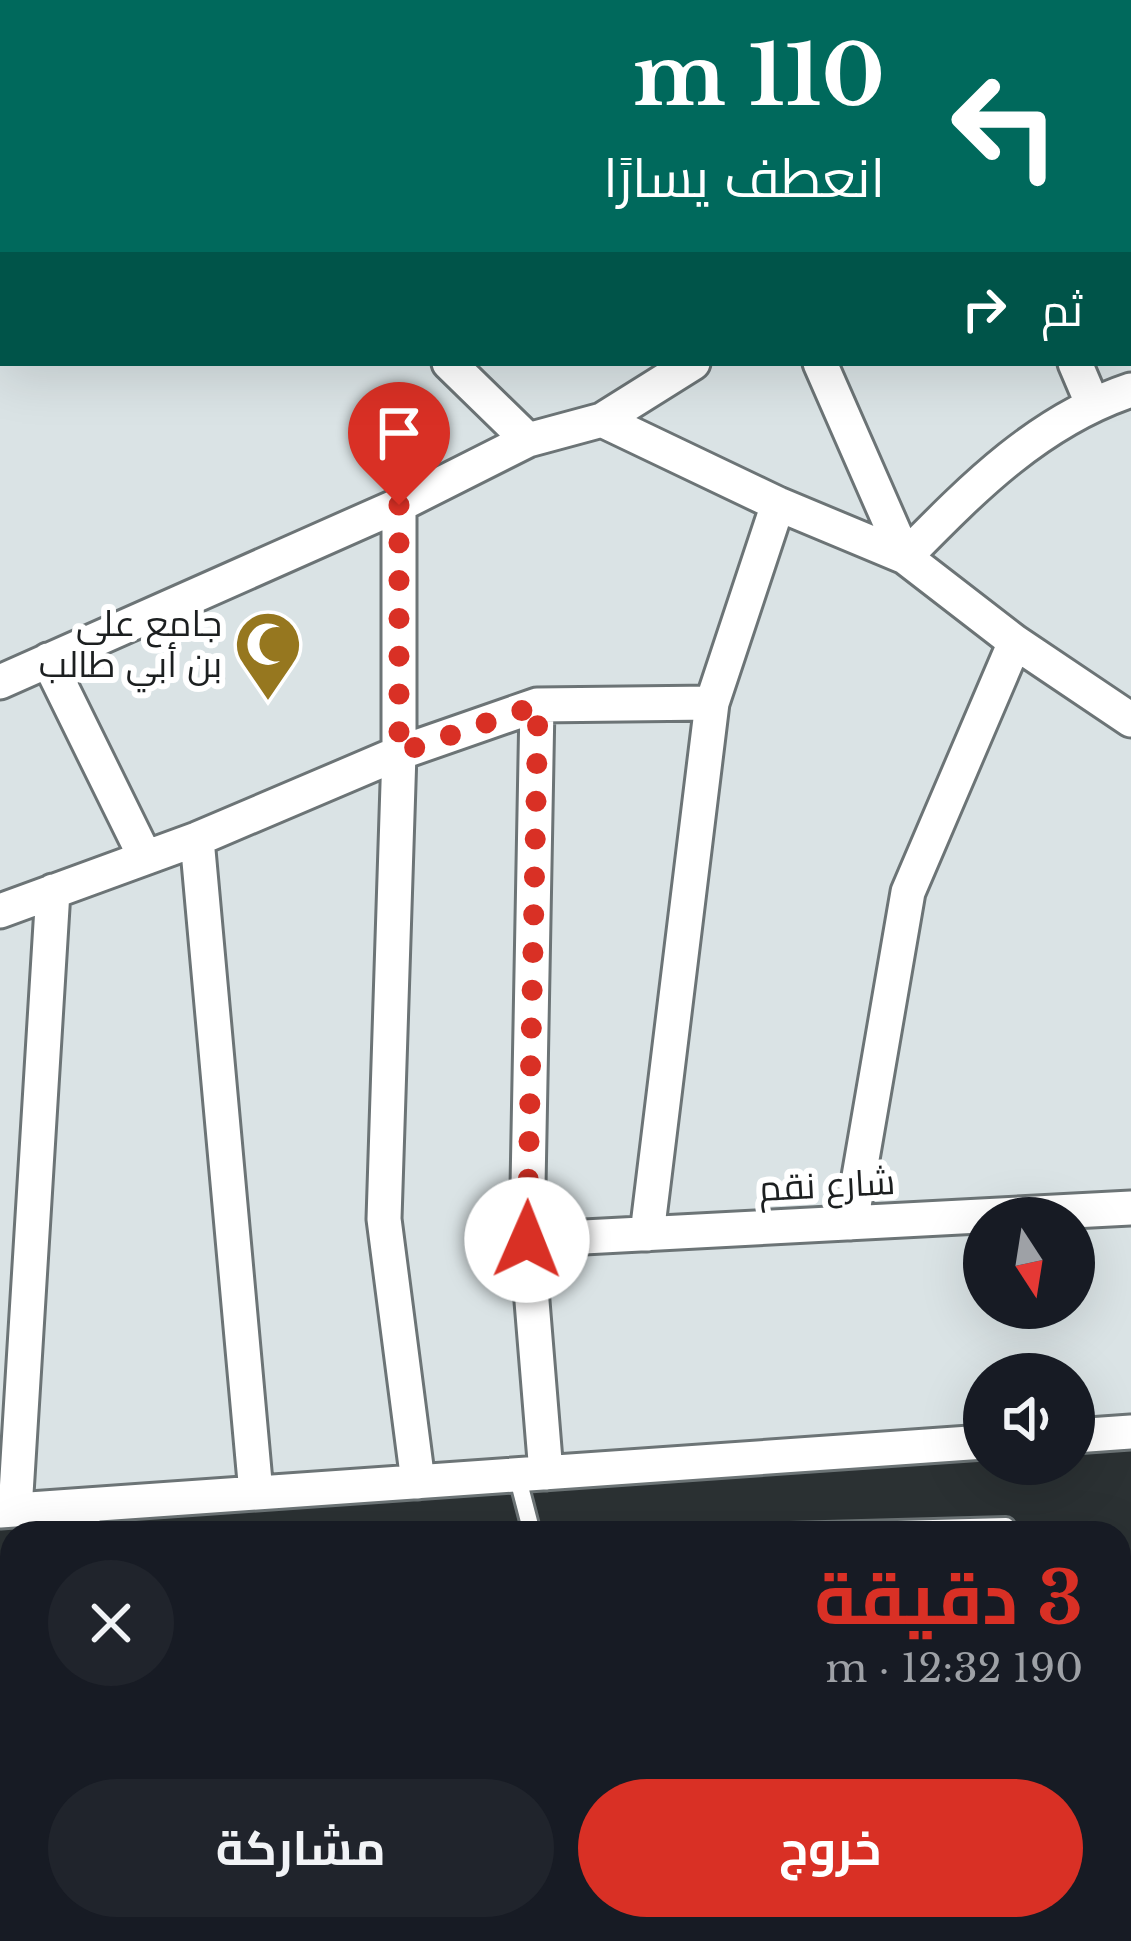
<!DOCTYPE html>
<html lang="ar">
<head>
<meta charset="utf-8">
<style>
  :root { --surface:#171b24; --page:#20242c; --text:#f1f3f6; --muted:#9ea1a6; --accent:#d93025 }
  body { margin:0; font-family:"Libre Baskerville",Cairo,serif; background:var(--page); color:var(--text); direction:rtl; height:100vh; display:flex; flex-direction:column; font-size:45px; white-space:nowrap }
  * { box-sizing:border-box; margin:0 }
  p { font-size:39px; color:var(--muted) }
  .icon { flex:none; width:66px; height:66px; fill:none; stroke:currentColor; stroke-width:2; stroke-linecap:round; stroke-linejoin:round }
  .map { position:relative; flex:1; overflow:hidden; direction:ltr }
  .sheet { position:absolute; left:0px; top:1521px; width:1131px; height:420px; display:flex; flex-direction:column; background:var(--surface); border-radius:36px 36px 0 0; box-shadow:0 12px 48px #0002; direction:rtl }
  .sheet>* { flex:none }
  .guide { position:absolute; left:0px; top:0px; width:1131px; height:366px; box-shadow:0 12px 48px #0002; direction:rtl; background:#00695c; color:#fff; overflow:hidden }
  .needle { width:78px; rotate:168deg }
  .controls { position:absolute; left:963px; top:1197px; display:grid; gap:24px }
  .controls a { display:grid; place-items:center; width:132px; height:132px; border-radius:50%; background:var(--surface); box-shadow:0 12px 48px #0002; font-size:60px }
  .pin { position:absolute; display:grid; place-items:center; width:102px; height:102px; color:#fff; margin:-123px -51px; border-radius:50% 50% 50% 0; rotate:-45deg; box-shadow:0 0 12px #0007 }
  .pin .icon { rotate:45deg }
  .me { position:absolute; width:132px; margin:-66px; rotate:1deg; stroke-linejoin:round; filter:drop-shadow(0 0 9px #0008) }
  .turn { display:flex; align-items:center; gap:42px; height:252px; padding:0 48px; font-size:54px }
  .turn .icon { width:156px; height:156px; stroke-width:2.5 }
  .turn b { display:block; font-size:84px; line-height:102px }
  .then { display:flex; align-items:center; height:114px; padding:0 48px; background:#0003; gap:24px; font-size:45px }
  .round { display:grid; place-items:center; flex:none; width:126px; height:126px; border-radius:63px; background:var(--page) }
  .overview { display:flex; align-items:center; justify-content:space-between; height:204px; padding:0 48px }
  h1 { font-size:72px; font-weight:700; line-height:90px; color:var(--accent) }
  .primary-button { display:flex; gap:24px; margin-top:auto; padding:24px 48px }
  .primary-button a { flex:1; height:138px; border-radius:72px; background:var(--accent); color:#fff; font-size:48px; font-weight:700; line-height:138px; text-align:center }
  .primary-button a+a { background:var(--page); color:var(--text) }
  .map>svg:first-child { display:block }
</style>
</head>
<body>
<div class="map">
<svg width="1131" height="1941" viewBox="0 0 1131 1941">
  <rect width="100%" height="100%" fill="#dae3e5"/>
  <path fill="#2b3133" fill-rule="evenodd" d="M 1131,1444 L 1131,1941 L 0,1941 L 0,1529 L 984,1454 L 984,1464 L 1074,1464 L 1074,1448 ZM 12,1533 L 1119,1533 L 1119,1929 L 12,1929 Z"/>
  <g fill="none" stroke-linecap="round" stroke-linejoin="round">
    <defs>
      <path id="service" d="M 517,1475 L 532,1533
        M 88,1505 L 94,1533
        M 754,1533 L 1006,1526
        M 169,1929 L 171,1941
        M 425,1929 L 428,1941
        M 632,1929 L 635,1941"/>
      <path id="minor" d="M 150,0 L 151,3
        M 259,0 L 260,3
        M 414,0 L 416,3
        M 637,0 L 639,3
        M 732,3 L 738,0
        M 990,3 L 996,0
        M 0,59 L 3,58
        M 1128,119 L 1131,118
        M 0,331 L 3,329
        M 449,363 L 528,440
        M 820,363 L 905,557 L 1015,642 L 1131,720
        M 1075,363 L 1092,403
        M 602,420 L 778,504 L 905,557 C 972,489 1038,421 1131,390
        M 399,505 L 399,753 L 384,1219 L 418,1482
        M 48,660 L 145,857
        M 0,682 L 399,505 L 528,440 L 602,420 L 693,363
        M 537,705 L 527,1240 L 546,1473
        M 197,839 L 256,1493
        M 0,911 L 197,839 L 399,753 L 537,705 L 712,703
        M 851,1223 L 908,892 L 1015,642
        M 647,1234 L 712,703 L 778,504
        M 527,1240 L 1131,1208
        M 1074,1436 L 1131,1432
        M 15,1510 L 53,891
        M 0,1511 L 984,1442"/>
    </defs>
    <use href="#service" stroke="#6c7476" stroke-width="22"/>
    <use href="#minor" stroke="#6c7476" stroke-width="39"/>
    <use href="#service" stroke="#fff" stroke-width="16"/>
    <use href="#minor" stroke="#fff" stroke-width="33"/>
  </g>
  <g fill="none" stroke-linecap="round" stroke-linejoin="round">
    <path stroke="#d93025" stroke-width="21" stroke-dasharray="0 37.8" d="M 399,505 L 399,753 L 538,705 L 527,1240"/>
  </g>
  <defs>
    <symbol id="mosque-pin" viewBox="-11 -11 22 30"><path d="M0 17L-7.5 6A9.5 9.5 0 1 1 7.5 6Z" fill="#96771f" stroke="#fff"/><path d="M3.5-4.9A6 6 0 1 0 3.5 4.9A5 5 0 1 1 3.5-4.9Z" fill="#fff"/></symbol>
  </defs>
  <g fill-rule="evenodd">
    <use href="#mosque-pin" x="230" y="606" width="76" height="104"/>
  </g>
  <g text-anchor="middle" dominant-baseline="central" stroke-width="12" stroke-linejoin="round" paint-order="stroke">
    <g font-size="36" fill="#1c1f20" stroke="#fff" text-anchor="end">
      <text x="222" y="623">جامع علي<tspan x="222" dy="41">بن أبي طالب</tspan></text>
    </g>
    <g font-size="36" fill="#1c1f20" stroke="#fff">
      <text transform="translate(827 1185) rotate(-3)">شارع نقم</text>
    </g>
  </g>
</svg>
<div class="controls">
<a><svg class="needle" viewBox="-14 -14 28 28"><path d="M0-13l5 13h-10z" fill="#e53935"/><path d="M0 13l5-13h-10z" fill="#9ea1a6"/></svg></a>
<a><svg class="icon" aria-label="sound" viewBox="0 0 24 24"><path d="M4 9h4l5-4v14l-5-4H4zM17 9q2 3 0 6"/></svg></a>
</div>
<div class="pin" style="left:399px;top:505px;background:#d93025"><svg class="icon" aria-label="arrive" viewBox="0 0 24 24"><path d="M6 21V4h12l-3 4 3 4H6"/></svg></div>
<svg class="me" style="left:527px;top:1240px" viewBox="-20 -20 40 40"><circle r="19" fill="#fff"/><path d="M0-13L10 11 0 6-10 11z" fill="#d93025"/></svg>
<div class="guide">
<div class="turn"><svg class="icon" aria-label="left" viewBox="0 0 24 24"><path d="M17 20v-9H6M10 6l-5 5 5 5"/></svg><div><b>110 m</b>انعطف يسارًا</div></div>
<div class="then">ثم<svg class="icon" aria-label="right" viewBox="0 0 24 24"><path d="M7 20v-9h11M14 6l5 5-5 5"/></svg></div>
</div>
<section class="sheet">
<div class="overview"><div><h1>3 دقيقة</h1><p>190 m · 12:32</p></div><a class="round"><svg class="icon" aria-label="close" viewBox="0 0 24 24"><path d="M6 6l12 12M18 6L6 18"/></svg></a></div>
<div class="primary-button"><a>خروج</a><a>مشاركة</a></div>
</section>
</div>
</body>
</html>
